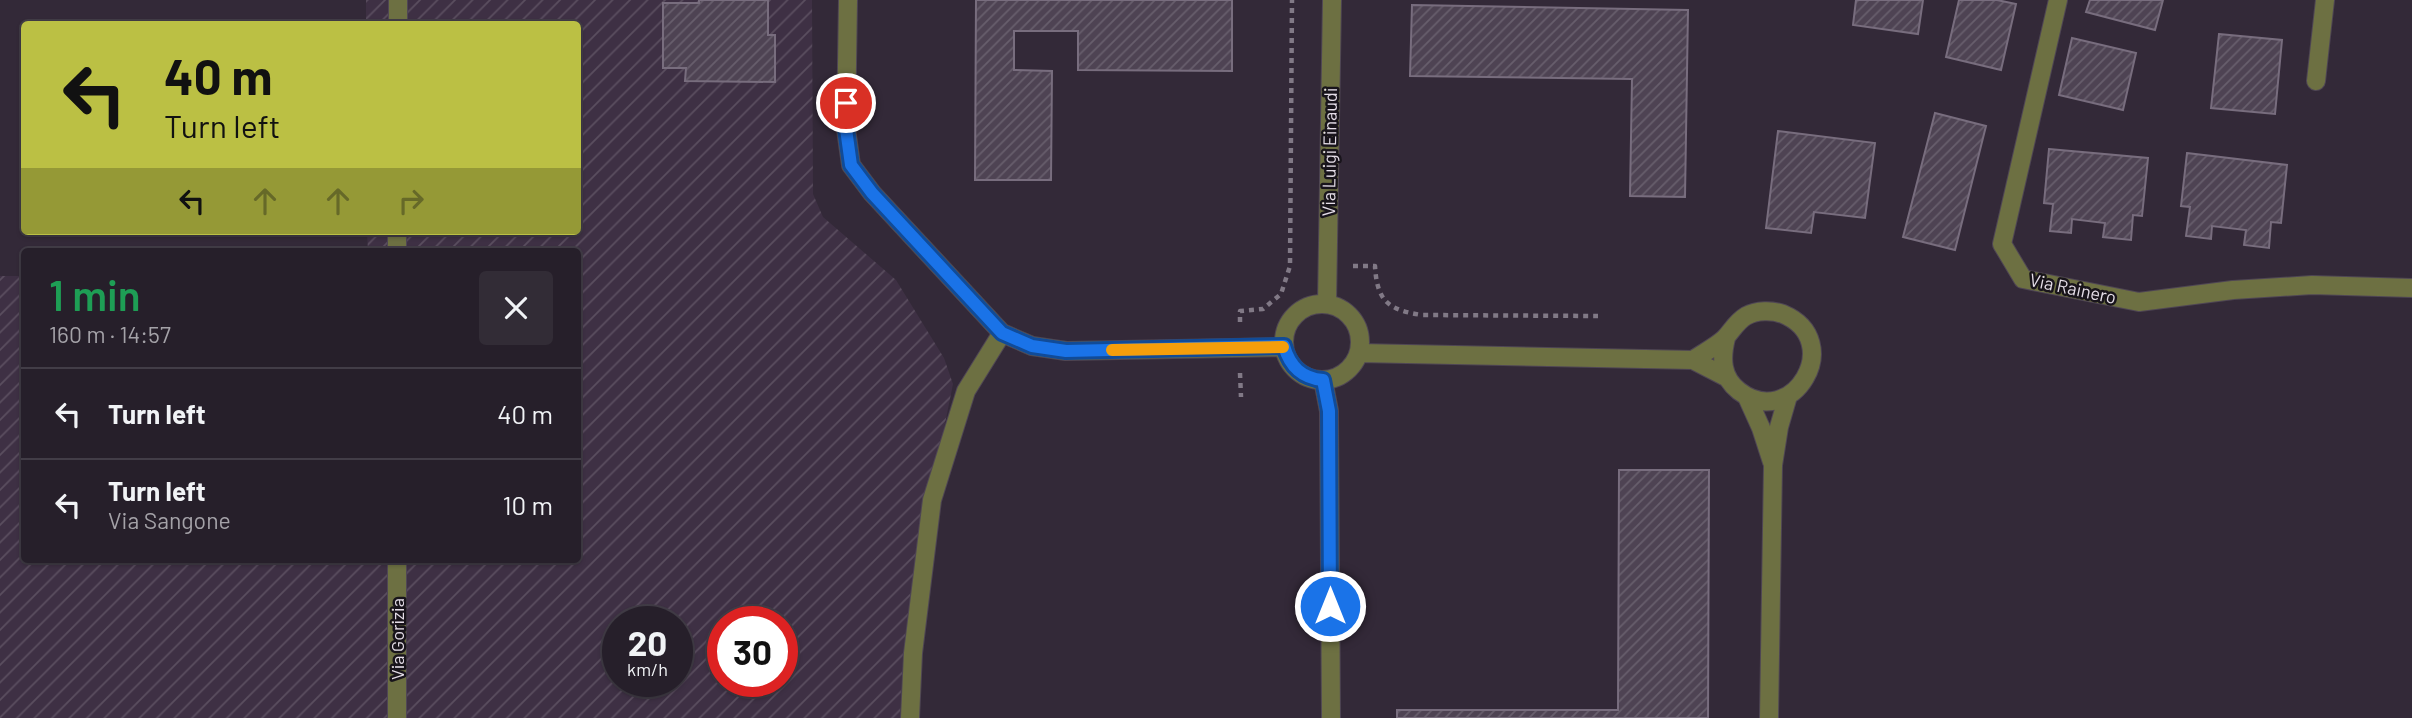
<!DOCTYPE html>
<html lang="en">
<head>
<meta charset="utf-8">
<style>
  :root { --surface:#261f2a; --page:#322c36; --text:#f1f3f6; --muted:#a4a2a8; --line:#423d47 }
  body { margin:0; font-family:Barlow,sans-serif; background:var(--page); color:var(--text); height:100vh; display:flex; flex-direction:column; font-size:26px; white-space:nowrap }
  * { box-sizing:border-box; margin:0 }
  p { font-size:23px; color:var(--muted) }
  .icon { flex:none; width:38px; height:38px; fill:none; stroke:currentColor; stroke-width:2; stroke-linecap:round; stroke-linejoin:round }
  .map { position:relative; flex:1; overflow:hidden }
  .side { position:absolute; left:21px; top:248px; width:560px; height:315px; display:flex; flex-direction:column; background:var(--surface); border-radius:7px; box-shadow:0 2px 5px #0004,0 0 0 2px var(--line) }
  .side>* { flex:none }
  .top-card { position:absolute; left:21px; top:21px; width:560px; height:214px; border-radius:7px; box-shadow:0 2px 5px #0004,0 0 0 2px var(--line); background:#bbc044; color:#111; overflow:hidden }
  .speed { position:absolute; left:602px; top:606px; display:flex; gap:14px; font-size:35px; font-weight:700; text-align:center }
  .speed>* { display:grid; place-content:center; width:91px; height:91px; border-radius:50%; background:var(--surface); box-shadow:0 2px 5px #0004,0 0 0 2px var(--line); line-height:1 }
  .speed small { font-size:18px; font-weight:400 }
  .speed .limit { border:10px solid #d22; background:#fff; color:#111 }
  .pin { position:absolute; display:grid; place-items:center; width:60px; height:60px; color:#fff; margin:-30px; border:4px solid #fff; border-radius:50%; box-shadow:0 2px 7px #0007 }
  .me { position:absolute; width:77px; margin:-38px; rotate:0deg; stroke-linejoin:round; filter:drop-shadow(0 0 5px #0008) }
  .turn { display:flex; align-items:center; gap:24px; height:147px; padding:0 28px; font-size:32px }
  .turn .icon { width:91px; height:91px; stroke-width:2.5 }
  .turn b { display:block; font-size:49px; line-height:60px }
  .lanes { display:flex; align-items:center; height:66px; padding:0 28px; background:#0003; justify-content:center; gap:35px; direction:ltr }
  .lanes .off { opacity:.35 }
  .round { display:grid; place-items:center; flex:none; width:74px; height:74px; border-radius:7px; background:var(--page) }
  .headline { display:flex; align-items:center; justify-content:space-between; height:119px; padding:0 28px }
  h1 { font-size:42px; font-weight:600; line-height:52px; color:#1e9e55 }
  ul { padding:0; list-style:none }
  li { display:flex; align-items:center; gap:21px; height:91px; padding:0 28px; border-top:2px solid var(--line) }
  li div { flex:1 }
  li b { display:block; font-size:26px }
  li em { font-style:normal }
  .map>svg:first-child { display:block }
</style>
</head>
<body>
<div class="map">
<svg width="2412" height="718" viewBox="0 0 2412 718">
  <defs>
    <pattern id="industrial-furrows" width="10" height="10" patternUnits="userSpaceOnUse" patternTransform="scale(1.75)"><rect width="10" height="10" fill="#3e3044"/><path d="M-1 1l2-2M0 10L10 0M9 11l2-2" fill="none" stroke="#5a4e5f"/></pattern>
    <pattern id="building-hatch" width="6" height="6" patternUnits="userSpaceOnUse" patternTransform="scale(1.75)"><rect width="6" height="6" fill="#4e4353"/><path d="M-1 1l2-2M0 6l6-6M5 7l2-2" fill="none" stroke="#675e6c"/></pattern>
  </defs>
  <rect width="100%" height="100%" fill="#332938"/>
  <path fill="url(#industrial-furrows)" fill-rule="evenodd" d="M 366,0 L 812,0 L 813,194 L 823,217 L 896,280 L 944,358 L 953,384 L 936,468 L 923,499 L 903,652 L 900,718 L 0,718 L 0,276 L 24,276 L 24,560 L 578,560 L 578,252 L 368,252 L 367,231 L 578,231 L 578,24 L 366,24 ZM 618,621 L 677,621 L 677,681 L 618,681 ZM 723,621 L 782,621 L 782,681 L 723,681 Z"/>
  <path fill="url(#building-hatch)" stroke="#786d7e" stroke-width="2" d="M 699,0 L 768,0 L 768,35 L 775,35 L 775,82 L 685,81 L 686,68 L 663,68 L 663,3 L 699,3 Z
    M 976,0 L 1232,0 L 1232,71 L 1078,70 L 1078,31 L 1014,31 L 1014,70 L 1052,71 L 1051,180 L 975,180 Z
    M 1856,0 L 1923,0 L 1918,34 L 1853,25 Z
    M 1959,0 L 1997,0 L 2016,4 L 2001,70 L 1946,57 Z
    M 2090,0 L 2163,0 L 2155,30 L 2086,12 Z
    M 1412,5 L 1688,10 L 1685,197 L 1630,196 L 1632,79 L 1410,76 Z
    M 2219,34 L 2282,40 L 2275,114 L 2211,108 Z
    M 2072,38 L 2136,53 L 2123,110 L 2059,95 Z
    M 1935,113 L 1986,126 L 1955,250 L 1903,237 Z
    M 1778,131 L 1875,143 L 1865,218 L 1814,212 L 1811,233 L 1766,228 Z
    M 2049,149 L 2148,158 L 2142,216 L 2133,215 L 2131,240 L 2103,237 L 2105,223 L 2072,219 L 2071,233 L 2050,231 L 2053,204 L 2044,203 Z
    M 2187,153 L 2287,165 L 2281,223 L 2271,222 L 2269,248 L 2244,245 L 2246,230 L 2212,226 L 2211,239 L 2186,236 L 2190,207 L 2181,206 Z
    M 1619,470 L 1709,470 L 1708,718 L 1397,718 L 1397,710 L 1618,710 Z"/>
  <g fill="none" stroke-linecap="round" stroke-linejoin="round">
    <defs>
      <path id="minor" d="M 848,0 L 846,129 L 851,165 L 872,193 L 1002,333 L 1032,346 L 1066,351 L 1284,347
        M 2058,0 L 2002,244 L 2023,279 L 2139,302 L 2233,290 L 2312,285 L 2412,288
        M 398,24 L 398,0
        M 2316,81 L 2325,0
        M 397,252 L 397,231
        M 1327,304 L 1332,0
        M1284 342a38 38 0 1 1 76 0a38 38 0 1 1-76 0Z
        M 1359,353 L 1693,360 L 1728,378
        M 1693,360 C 1703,353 1715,347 1724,339 C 1732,331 1736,322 1746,316 C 1757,310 1772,310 1783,314 C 1847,341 1792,432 1739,391 C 1721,377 1721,358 1726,338
        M 1323,380 L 1329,411 L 1331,718
        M 1747,397 L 1761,428 L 1772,462
        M 397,718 L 397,560
        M 910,718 L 913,653 L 932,500 L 966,391 L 1002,333
        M 1769,718 L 1773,465 L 1779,427 L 1788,396"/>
    </defs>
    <use href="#minor" stroke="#4f4654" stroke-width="20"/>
    <path stroke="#817986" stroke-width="4.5" stroke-dasharray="5 5" stroke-linecap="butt" d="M 1353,266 L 1375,266 C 1377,301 1388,310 1422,315 L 1598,316
      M 1240,322 L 1240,311 L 1263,309 L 1281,294 L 1290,266 L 1292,0
      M 1240,373 L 1241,397"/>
    <use href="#minor" stroke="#6d7042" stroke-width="18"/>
  </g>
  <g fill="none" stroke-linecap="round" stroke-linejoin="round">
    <defs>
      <path id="route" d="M 846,103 L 846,129 L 851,165 L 872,193 L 1002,333 L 1032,346 L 1066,351 L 1284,346 C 1290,367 1302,378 1323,380 L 1329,411 L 1330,606"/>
    </defs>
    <use href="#route" stroke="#114b97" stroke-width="18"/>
    <use href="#route" stroke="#1a73e8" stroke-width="12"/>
    <path stroke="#f59e0b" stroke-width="12" d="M 1112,350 L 1283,347"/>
  </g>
  <g text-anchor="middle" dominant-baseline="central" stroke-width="5" stroke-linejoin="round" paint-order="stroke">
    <g font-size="18" fill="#e5dee8" stroke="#18141b">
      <text transform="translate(1329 152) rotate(-89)">Via Luigi Einaudi</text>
      <text transform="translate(2073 288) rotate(12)">Via Rainero</text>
      <text transform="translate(397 639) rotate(-90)">Via Gorizia</text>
    </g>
  </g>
</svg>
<div class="speed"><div>20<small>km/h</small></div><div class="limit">30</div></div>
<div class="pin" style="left:846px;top:103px;background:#d93025"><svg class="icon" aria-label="arrive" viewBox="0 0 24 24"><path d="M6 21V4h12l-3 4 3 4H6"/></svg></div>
<svg class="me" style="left:1330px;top:606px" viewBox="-20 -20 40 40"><circle r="17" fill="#1a73e8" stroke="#fff" stroke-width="3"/><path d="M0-11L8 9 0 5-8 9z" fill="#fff"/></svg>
<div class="top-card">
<div class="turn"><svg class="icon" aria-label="left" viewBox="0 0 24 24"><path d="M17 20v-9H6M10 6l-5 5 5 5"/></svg><div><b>40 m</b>Turn left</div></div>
<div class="lanes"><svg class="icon" aria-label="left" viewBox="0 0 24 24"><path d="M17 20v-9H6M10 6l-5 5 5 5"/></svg><svg class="icon off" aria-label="ahead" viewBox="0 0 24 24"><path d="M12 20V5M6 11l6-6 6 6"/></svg><svg class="icon off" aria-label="ahead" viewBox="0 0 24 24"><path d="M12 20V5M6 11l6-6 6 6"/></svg><svg class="icon off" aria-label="right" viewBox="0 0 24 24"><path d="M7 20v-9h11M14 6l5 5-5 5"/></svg></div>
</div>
<section class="side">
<div class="headline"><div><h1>1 min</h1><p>160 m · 14:57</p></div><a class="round"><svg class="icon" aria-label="close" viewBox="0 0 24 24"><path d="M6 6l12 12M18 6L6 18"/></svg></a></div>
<ul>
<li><svg class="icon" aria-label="left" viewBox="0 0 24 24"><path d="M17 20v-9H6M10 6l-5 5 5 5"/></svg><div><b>Turn left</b></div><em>40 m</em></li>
<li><svg class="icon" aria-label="left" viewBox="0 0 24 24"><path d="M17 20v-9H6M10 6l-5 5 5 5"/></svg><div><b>Turn left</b><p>Via Sangone</p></div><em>10 m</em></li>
</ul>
</section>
</div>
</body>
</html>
